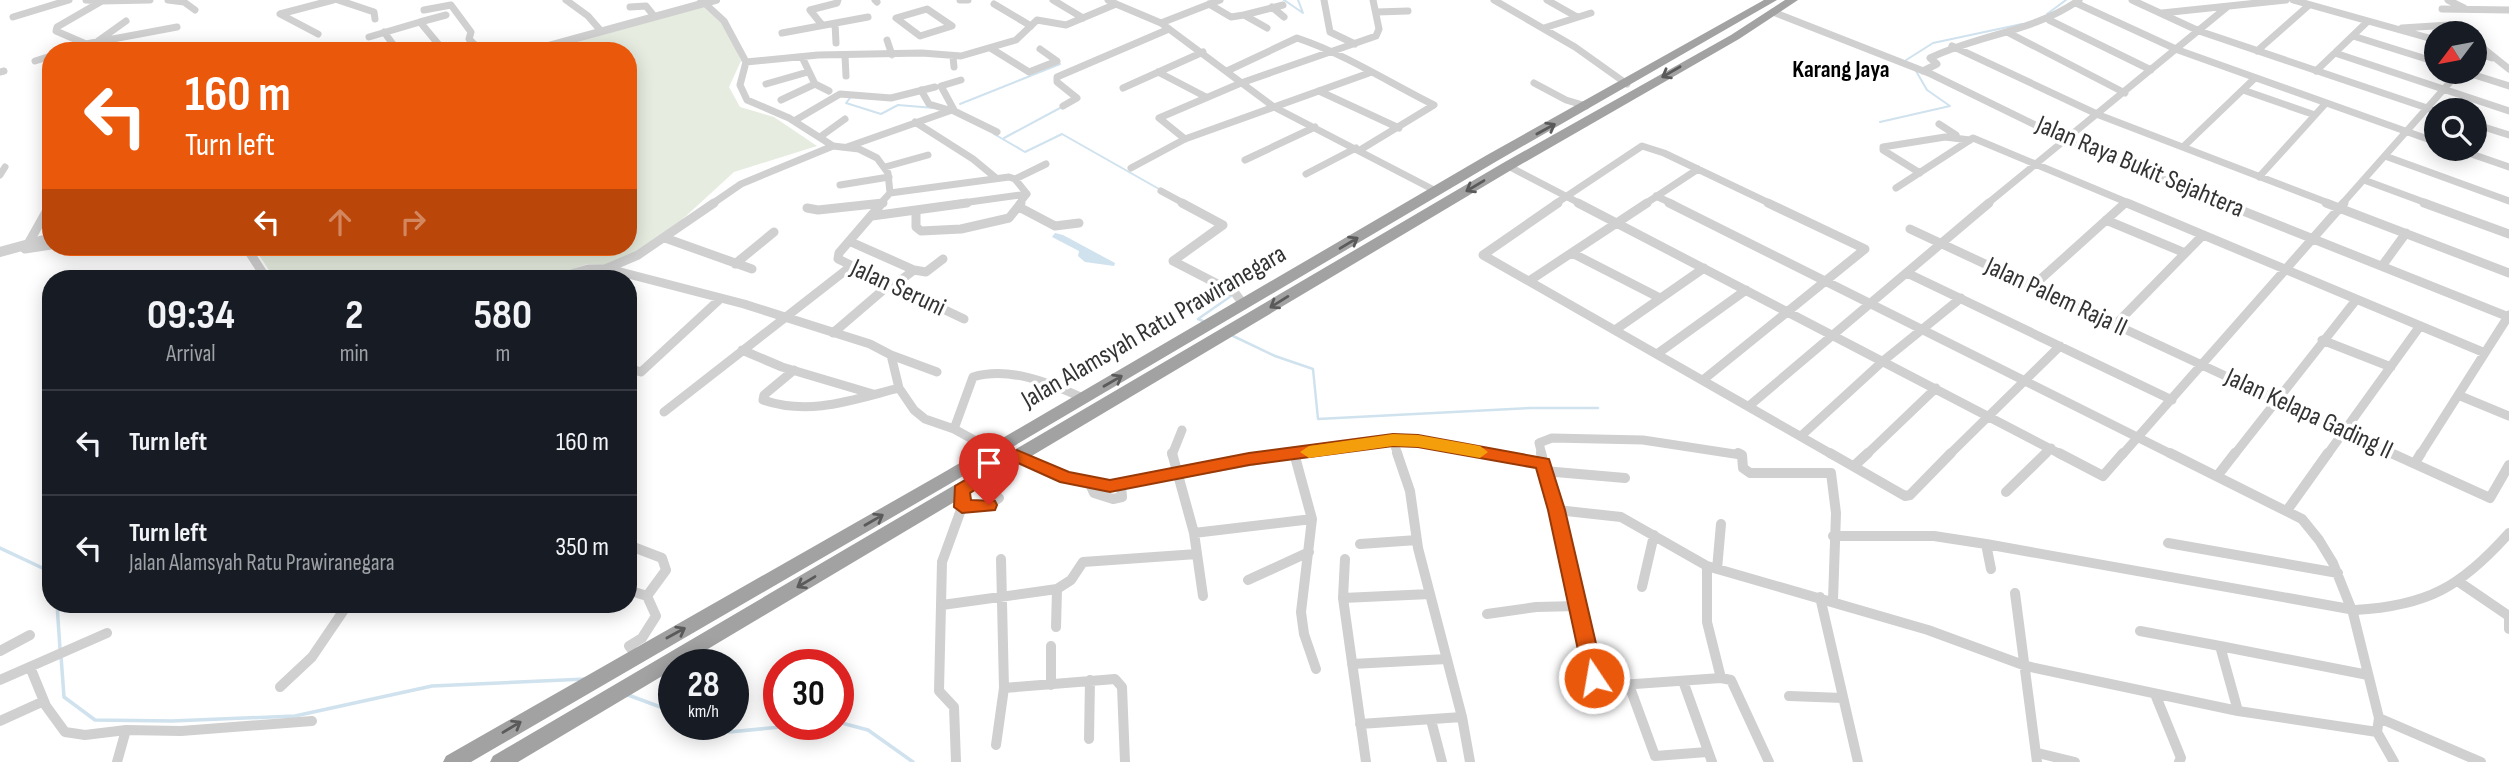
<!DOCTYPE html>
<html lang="en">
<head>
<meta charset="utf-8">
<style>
  :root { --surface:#171b24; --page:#242831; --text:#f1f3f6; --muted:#9ea1a6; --line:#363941 }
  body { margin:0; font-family:"Sofia Sans Condensed",sans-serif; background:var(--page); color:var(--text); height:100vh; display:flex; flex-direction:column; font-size:26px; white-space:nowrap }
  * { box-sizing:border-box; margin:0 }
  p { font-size:23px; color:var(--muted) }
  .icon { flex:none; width:38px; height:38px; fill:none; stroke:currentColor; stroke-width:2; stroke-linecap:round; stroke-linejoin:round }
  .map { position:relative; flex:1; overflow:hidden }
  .panel { position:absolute; left:42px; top:270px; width:595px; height:343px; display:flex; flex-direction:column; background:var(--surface); border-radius:28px; box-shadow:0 4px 18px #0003 }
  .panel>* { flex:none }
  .guide { position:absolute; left:42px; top:42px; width:595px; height:214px; border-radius:28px; box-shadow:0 4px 18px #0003; background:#ea580c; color:#fff; overflow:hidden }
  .needle { width:46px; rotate:238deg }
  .controls { position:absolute; left:2424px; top:21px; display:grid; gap:14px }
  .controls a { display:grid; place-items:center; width:63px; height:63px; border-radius:50%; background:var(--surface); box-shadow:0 4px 18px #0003; font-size:35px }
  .speed { position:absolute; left:658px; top:649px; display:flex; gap:14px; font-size:35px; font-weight:700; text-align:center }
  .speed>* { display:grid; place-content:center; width:91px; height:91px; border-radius:50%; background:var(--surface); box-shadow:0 4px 18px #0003; line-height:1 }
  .speed small { font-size:18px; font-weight:400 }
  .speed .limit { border:10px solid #d22; background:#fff; color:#111 }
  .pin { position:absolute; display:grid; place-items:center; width:60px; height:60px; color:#fff; margin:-72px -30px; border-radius:50% 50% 50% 0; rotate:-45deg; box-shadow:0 0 7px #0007 }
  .pin .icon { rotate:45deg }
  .me { position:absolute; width:77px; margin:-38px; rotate:348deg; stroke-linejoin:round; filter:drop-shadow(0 0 5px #0008) }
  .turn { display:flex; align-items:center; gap:24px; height:147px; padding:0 28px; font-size:32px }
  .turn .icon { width:91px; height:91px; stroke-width:2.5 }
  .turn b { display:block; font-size:49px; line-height:60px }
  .lanes { display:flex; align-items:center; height:66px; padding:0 28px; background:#0003; justify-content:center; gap:35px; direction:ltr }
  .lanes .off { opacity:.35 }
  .eta { display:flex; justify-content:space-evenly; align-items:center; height:119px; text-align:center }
  .eta b { font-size:42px; font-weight:700; line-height:49px }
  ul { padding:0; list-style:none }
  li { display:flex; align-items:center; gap:21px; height:105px; padding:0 28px; border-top:2px solid var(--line) }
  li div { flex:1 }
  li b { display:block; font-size:26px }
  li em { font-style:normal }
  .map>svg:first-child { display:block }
</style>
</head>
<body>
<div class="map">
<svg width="2509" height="762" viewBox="0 0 2509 762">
  <rect width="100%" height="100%" fill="#fff"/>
  <path fill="#e6ecdf" d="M 702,6 L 724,25 L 741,61 L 729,87 L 740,107 L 774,117 L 817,146 L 734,172 L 662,238 L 633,253 L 606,265 L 587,264 L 549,278 L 274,278 L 254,247 L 628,247 L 628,51 L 546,51 Z"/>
  <path fill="#cfe2ee" d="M 1055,233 L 1063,235 L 1115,263 L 1114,266 L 1085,262 L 1078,256 L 1079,251 L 1052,237 Z"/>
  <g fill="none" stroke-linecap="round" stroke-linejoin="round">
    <path stroke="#cfe2ee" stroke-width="2" d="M 1284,0 L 1303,13 L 1298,0
      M 2047,14 L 2066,0
      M 1903,62 L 1933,43 L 2022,24
      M 850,98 L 846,103 L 881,114 L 898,105 L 934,108
      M 960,104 L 1060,64
      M 1880,122 L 1950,106 L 1927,90 L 1916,71
      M 994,134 L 1025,152 L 1062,134 L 1159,189
      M 1004,138 L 1060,108"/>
    <path stroke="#cfe2ee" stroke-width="2.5" d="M 1203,321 L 1198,319 L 1231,296 L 1218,289
      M 1231,335 L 1275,356 L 1313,369 L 1318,419 L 1531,408 L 1598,408"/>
    <path stroke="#cfe2ee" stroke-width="3.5" d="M 0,548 L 51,572
      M 57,604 L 60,649
      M 61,656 L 64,697 L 95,720 L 172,721 L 295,716 L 432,686 L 586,679
      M 628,695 L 674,712
      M 838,722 L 868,730 L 913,762
      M 709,724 L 729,732 L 812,724"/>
    <path stroke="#d0d0d0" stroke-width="7" d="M 86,0 L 102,1 L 57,27 L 56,31 L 86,44 L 177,27
      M 168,0 L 184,2 L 195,10
      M 338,0 L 374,12 L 375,19
      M 566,0 L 588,16 L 601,31
      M 701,0 L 724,21 L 746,62 L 740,85 L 747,100 L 789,118 L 833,146 L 859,149 L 877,158 L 888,173 L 890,193 L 880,204
      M 875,0 L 877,2
      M 960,0 L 968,0
      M 1053,0 L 1083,18
      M 1324,0 L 1330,32 L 1355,44
      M 1494,0 L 1575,47 L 1627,84
      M 1547,0 L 1577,17
      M 2132,0 L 2199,31 L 2436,111
      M 2293,0 L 2436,40
      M 2448,0 L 2464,8
      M 102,1 L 150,0
      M 2076,3 L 2178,50 L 2436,142
      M 994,4 L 1031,26
      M 1116,4 L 1161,23 L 1274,107 L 1436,191
      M 1209,4 L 1231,17 L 1244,15 L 1267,28
      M 630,7 L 646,6 L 654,16
      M 1272,7 L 1284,17
      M 927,9 L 952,26 L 920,36 L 896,18 Z
      M 2442,9 L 2509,10
      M 424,10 L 451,5 L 471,32 L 469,39 L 481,51
      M 1377,12 L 1408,11
      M 1773,12 L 1931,74 L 2064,139 L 2227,204
      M 2162,13 L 2286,0
      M 1244,15 L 1283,5
      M 13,17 L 69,0
      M 2049,20 L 2151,70
      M 420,22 L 446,15
      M 835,23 L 836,43
      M 1161,23 L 1220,0
      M 822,25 L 810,10 L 837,3 L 838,0
      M 1544,28 L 1591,13
      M 2402,28 L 2449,25 L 2465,33
      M 384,32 L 398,51
      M 2007,32 L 2125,93
      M 782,33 L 868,17
      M 318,34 L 280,14 L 333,0
      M 2353,36 L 2436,62
      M 369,37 L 420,22 L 444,51
      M 887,40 L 892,55
      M 98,41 L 126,21
      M 2474,41 L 2509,69
      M 1952,46 L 2099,115 L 2331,204
      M 307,47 L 310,51
      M 992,49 L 1029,72 L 1057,61 L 1040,49
      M 66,51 L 86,44
      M 414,51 L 437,44
      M 2257,51 L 2308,6
      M 2474,52 L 2492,58
      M 2335,53 L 2509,111
      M 845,56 L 846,76
      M 802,57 L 815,84 L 829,91
      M 953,57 L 954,67
      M 35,61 L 51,56
      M 746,62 L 818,55 L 922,53 L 961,56 L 1016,40 L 1037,20 L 1066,25 L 1116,4 L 1108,0
      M 1227,71 L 1297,38 C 1345,54 1388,82 1434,105 L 1360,150
      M 1923,71 L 1937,64 L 1930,58 C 1979,34 2034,32 2079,0
      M 2316,71 L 2367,22
      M 0,72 L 4,71
      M 1158,72 L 1206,97
      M 2465,72 L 2509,86
      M 1534,83 L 1566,100 L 1586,106
      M 766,84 L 808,72
      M 1123,88 L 1203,52
      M 921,90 L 929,104 L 949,110
      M 2243,90 L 2315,115
      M 1319,91 L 1399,128
      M 781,100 L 815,84
      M 1063,106 L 1077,98 L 1057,82 L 1057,77 L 1169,29
      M 954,110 L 941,86 L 961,80
      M 794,121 L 840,94 L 891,98 L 935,87
      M 915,122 L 973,159 L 996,178
      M 1939,124 L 1956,135
      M 2474,124 L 2509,135
      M 820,137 L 845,119
      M 1185,139 L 1159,118 L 1241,83 L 1376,36 L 1379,29 L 1373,0
      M 847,147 L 952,110 L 997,132
      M 2183,147 L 2255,78
      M 2457,149 L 2509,167
      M 2385,156 L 2509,201
      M 1245,160 L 1315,127
      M 1508,166 L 1581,204
      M 885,167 L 928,155
      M 1131,168 L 1185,139 L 1369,73
      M 1920,173 L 1883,150 L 1883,147 L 1945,137 L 1970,140
      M 1306,174 L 1356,148
      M 0,175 L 5,167
      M 2259,177 L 2326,103
      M 1015,179 L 1046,164
      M 2364,180 L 2429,204
      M 840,185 L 889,177
      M 1896,188 L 1973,138 L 2131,204
      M 1161,191 L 1185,204
      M 890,193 L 1009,177 L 1015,179 L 1027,194
      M 1656,196 L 1673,204
      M 712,204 L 741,184 L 833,146
      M 871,204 L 883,203
      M 955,204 L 1027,194
      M 1019,204 L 1027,194
      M 1555,204 L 1642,146 L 1664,153 L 1771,204
      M 1645,204 L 1698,169
      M 1987,204 L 2227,7
      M 2342,204 L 2459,72"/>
    <path stroke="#d0d0d0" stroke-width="9" d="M 882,203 L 839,253 L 838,259 L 964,319
      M 1182,203 L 1223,225 L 1173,261 L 1235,293 L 1244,305
      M 1558,203 L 1483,255 L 1833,455
      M 1578,203 L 2062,455
      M 1669,203 L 2173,455
      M 2127,203 L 2485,353
      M 2223,203 L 2509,317
      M 2326,203 L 2509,273
      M 2424,203 L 2509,234
      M 1019,207 L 1055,226 L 1079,223
      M 807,208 L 818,210 L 883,203
      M 916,211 L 916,227 L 921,231 L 961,229 L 1009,218 L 1021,203
      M 872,216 L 967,203
      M 2106,220 L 2185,253
      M 1910,229 L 2395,455
      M 665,238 L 752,269
      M 851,242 L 914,270 L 893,286
      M 28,244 L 51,203
      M 246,247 L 266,278
      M 25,249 L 51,245
      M 1572,253 L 1658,297
      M 735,264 L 774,232
      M 2382,266 L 2406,233
      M 914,270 L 926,272 L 943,259
      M 1907,273 L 2172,400
      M 558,278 L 588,269 L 609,269 L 744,304 L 870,344 L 891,355 L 899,388 L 914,410 L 925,419 L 954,429 L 994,451
      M 584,278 L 638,255 L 714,203
      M 1529,281 L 1647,203
      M 2033,286 L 2124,204
      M 2116,324 L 2202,236
      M 1615,330 L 1704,268
      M 833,333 L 889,285
      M 2322,340 L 2391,367
      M 742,350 L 782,367 L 873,394
      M 1657,354 L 1746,290
      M 891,355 L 937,372
      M 628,368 L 641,372 L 720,299
      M 794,370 L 764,395 L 763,400 C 810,416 852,400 899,388
      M 1703,380 L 1865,249 L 1768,203
      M 2458,395 L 2509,416
      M 1749,406 L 1989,203
      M 664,412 L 850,267
      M 954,429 L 973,377 C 1009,366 1050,383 1083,398
      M 1801,436 L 1883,361 L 1961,298
      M 1393,440 L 1398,455
      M 1172,455 L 1182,430
      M 1282,455 L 1393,440 L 1418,441 L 1492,455
      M 1542,455 L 1539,443 L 1552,438 L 1643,440 L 1741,455
      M 1866,455 L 1936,388
      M 1949,455 L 2060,346
      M 2044,455 L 2051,448
      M 2122,455 L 2344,203
      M 2234,455 L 2356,300
      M 2327,455 L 2420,326
      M 2420,455 L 2509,315"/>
    <path stroke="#d0d0d0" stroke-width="10" d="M 1172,453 L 1194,533 L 1203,596
      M 1294,453 L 1312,519 L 1301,612 L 1304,634 L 1316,669
      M 1397,453 L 1410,491 L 1418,548 L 1462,717 L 1470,762
      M 1483,453 L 1543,464
      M 1541,453 L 1596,681 L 1606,686 L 1721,678 L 1731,680 L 1769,762
      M 1738,453 L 1742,455 L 1743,468 L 1750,473 L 1831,473 L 1836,513 L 1833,600
      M 1830,453 L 1905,496 L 1910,495 L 1951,453
      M 2059,453 L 2103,476 L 2123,453
      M 2170,453 L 2302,519 L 2319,540 L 2333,563 L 2353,613 L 2379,718 L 2377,732 L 2394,762
      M 2391,453 L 2490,498 L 2509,465
      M 1017,456 L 1066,477 L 1110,486 L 1295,453
      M 2415,463 L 2421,453
      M 1854,466 L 1868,453
      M 1544,471 L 1625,478
      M 2218,475 L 2235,453
      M 1089,482 L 1094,493 L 1113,499 L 1122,497 L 1121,486
      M 2006,492 L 2046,453
      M 962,507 L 989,505 L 999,498
      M 2288,509 L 2328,453
      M 1557,510 L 1621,517 L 1707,566 L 1928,630 L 2026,666 L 2238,711 L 2377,732
      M 1194,533 L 1312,519
      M 1833,536 L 1934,536 L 1986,544
      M 2168,543 L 2338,573
      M 1360,544 L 1417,540
      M 628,545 L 662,558 L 666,570 L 647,596 L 656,616 L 642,638 L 629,646 L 636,655
      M 1001,559 L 1004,688 L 1115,679 L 1122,687 L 1125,762
      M 1345,559 L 1343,598 L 1366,762
      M 1707,566 L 1707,622 L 1721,678
      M 1717,569 L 1721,524
      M 1991,569 L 1986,544 L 2355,610 C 2427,606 2461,587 2509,533
      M 1248,580 L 1309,552
      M 2459,582 L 2509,616
      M 1642,587 L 1654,535
      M 628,590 L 647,596
      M 2015,593 L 2037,762
      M 1820,597 L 1858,762
      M 1343,598 L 1430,594
      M 942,605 L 1057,589 L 1071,580 L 1083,562 L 1197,554
      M 1487,614 L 1536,607 L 1578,606
      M 2509,620 L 2509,629
      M 1056,627 L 1057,589
      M 2140,631 L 2220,646
      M 1051,646 L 1051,685
      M 0,651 L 30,635
      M 1352,664 L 1447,659
      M 30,667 L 46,706 L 65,732 L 85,735 L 126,730 L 117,762
      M 0,680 L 107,633
      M 1683,681 L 1712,762
      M 1629,685 L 1655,756 L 1707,752
      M 280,687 L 312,657 L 348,604
      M 2155,694 L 2181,758 L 2179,762
      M 1789,696 L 1843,698
      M 2238,711 L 2220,646 L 2368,675
      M 2379,718 L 2481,762
      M 1431,720 L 1442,762
      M 0,721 L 44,701
      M 1360,724 L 1462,717
      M 126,730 L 181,731 L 312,721
      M 1089,739 L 1090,680
      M 996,745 L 1004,688
      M 2038,753 L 2075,762
      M 956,762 L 954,707 L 939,691 L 942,562 L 962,507 L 961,490"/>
    <path stroke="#d0d0d0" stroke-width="8" d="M 530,51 L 716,0"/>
    <path stroke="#d0d0d0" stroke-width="10" d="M 0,252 L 51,238"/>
    <path fill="#a2a2a2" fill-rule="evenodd" d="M 1764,0 L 1777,0 L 1497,161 L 953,482 L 471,762 L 443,762 L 446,756 L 941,474 L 1487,155 Z
      M 1785,0 L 1798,0 L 1739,39 L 1513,169 L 681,665 L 674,665 L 674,669 L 518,762 L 490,762 L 493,756 L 1503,163 L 1731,35 Z"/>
  </g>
  <defs><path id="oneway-shaft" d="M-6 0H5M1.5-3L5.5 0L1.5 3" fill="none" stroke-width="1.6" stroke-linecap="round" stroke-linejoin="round" transform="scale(1.75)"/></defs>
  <g stroke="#5a5a5a">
    <use href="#oneway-shaft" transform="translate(1671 72) rotate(150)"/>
    <use href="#oneway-shaft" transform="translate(1546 129) rotate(-29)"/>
    <use href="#oneway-shaft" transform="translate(1475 186) rotate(149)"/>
    <use href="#oneway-shaft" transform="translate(1349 243) rotate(-31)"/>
    <use href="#oneway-shaft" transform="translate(1279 302) rotate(148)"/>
    <use href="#oneway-shaft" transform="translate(1113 381) rotate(-30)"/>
    <use href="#oneway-shaft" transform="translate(874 520) rotate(-30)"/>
    <use href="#oneway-shaft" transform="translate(806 582) rotate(149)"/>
    <use href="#oneway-shaft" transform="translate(676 633) rotate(-29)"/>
    <use href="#oneway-shaft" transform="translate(512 727) rotate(-31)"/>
  </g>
  <path fill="#ea580c" stroke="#983908" stroke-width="2" d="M 1393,434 L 1418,435 L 1549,459 L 1565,510 L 1604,678 L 1601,684 L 1587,684 L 1584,678 L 1548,510 L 1536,468 L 1418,447 L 1393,446 L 1249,465 L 1110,492 L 1060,482 L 1018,463 L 970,493 L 971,500 L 995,501 L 997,505 L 995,510 L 962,513 L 954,507 L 955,486 L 1017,450 L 1069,472 L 1110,480 L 1249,453 Z"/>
  <path fill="#f59e0b" d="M 1393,434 L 1418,435 L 1480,446 L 1488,452 L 1480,458 L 1418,447 L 1393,446 L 1309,458 L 1300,452 L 1309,446 Z"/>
  <g text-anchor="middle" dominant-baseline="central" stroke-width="7" stroke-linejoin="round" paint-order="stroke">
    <g font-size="24" font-weight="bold" fill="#000" stroke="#fff">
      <text x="1841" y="69">Karang Jaya</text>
    </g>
    <g font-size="26" fill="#333" stroke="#fff">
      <text transform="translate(2140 167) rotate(23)">Jalan Raya Bukit Sejahtera</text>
      <text transform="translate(898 288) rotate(25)">Jalan Seruni</text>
      <text transform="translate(2056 297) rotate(25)">Jalan Palem Raja II</text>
      <text transform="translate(1154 327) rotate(-30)">Jalan Alamsyah Ratu Prawiranegara</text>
      <text transform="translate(2309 414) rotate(25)">Jalan Kelapa Gading II</text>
    </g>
  </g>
</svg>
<div class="controls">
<a><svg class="needle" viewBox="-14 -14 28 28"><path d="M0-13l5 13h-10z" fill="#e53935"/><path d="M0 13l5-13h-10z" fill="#9ea1a6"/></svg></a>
<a><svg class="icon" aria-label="search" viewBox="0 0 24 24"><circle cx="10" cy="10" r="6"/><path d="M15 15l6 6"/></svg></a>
</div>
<div class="speed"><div>28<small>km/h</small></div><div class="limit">30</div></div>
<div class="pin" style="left:989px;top:505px;background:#d93025"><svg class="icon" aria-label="arrive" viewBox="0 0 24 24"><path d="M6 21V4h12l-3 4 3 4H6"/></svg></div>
<svg class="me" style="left:1594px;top:678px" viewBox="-20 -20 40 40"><circle r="17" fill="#ea580c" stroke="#fff" stroke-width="3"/><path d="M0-11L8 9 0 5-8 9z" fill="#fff"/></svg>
<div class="guide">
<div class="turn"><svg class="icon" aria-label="left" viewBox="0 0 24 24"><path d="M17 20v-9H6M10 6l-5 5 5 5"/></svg><div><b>160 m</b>Turn left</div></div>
<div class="lanes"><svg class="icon" aria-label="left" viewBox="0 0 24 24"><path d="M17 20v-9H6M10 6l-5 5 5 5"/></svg><svg class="icon off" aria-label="ahead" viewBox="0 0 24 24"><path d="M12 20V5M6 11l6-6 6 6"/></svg><svg class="icon off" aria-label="right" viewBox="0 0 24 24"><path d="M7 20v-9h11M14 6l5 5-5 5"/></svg></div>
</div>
<section class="panel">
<div class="eta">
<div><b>09:34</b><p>Arrival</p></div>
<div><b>2</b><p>min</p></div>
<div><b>580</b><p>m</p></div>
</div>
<ul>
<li><svg class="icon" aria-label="left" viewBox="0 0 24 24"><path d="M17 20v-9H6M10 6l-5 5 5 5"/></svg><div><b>Turn left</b></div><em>160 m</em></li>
<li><svg class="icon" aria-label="left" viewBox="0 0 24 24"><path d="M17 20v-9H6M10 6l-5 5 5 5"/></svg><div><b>Turn left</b><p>Jalan Alamsyah Ratu Prawiranegara</p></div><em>350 m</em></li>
</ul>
</section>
</div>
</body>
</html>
